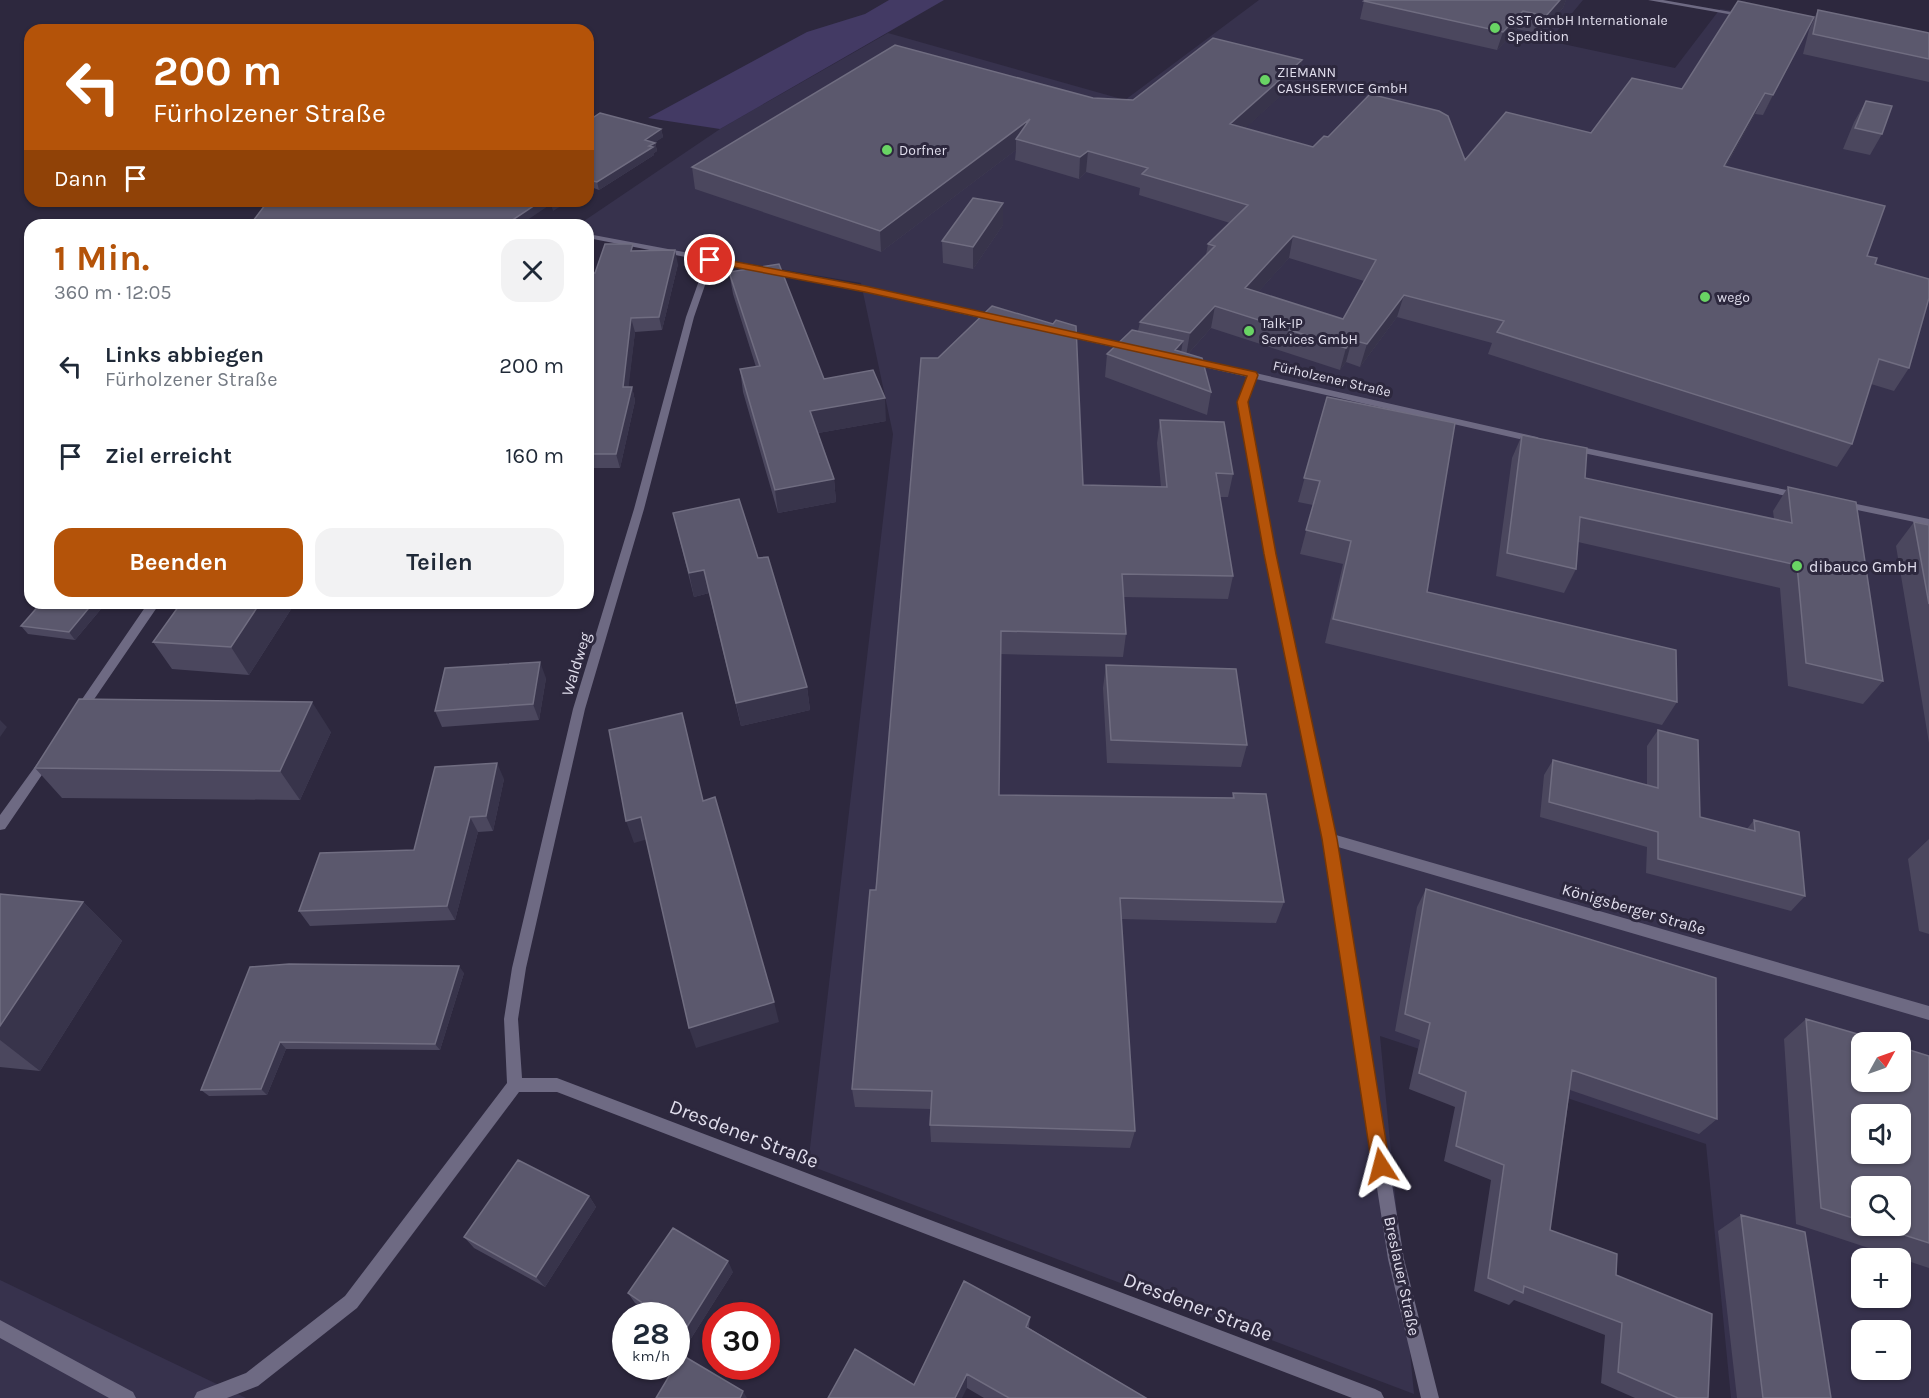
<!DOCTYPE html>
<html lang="de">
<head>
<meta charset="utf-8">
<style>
  :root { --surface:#fff; --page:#f2f2f3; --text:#1f2937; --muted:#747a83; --accent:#b45309 }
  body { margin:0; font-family:Karla,sans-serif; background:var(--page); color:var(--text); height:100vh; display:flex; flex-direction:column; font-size:22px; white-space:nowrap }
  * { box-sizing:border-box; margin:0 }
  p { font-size:20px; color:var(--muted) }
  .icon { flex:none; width:33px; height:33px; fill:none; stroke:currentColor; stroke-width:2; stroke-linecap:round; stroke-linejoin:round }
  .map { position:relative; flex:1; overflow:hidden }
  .drawer { position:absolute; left:24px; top:219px; width:570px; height:390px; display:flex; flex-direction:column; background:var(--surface); border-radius:18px; box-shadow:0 2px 4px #0004 }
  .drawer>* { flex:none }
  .banner { position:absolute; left:24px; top:24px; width:570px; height:183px; border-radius:18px; box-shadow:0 2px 4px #0004; background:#b45309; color:#fff; overflow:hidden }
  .needle { width:39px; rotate:50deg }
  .fabs { position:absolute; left:1851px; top:1032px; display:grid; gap:12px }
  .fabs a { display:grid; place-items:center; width:60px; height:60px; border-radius:12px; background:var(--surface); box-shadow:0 2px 4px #0004; font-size:30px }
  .speed { position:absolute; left:612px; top:1302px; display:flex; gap:12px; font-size:30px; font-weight:700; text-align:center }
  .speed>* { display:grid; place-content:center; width:78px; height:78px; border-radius:50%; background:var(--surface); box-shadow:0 2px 4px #0004; line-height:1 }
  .speed small { font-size:15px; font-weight:400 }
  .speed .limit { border:9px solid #d22; background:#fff; color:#111 }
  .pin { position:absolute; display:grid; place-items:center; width:51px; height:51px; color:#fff; margin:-26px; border:3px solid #fff; border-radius:50%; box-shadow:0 2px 6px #0007 }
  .me { position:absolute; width:66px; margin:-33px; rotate:351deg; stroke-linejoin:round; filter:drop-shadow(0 0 4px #0008) }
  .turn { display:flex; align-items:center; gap:21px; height:126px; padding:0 30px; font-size:27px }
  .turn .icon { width:78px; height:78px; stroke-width:2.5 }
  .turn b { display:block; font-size:42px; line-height:51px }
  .then { display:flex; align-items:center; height:57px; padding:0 30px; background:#0003; gap:12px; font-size:22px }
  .round { display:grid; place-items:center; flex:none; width:63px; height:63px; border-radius:18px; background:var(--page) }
  .summary { display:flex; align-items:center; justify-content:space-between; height:102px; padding:0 30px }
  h1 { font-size:36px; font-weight:700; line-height:45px; color:var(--accent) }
  .button { display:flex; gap:12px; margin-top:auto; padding:12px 30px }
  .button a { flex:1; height:69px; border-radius:18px; background:var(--accent); color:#fff; font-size:24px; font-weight:700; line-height:69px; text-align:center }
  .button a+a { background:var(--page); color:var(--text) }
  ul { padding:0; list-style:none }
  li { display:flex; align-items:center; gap:18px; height:90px; padding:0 30px }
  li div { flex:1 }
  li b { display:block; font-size:22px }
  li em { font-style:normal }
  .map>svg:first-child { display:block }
</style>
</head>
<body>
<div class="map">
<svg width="1929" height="1398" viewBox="0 0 1929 1398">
  <rect width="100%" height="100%" fill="#2d283e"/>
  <path fill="#37324d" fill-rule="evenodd" d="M 1259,0 L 1583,0 L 1549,41 L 1675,68 L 1720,9 L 1929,40 L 1929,1398 L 1731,1398 L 1706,1144 L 1380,1036 L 1414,1394 L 808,1165 L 893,434 L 861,283 L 588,236 L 588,225 L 578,225 L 720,129 L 888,33 L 1125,100 ZM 1862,1042 L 1900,1042 L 1900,1082 L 1862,1082 ZM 1862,1114 L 1900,1114 L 1900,1154 L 1862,1154 ZM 1862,1186 L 1900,1186 L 1900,1226 L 1862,1226 ZM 1862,1258 L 1900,1258 L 1900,1298 L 1862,1298 ZM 1862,1330 L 1900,1330 L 1900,1370 L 1862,1370 Z
    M 0,1280 L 246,1398 L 0,1398 Z"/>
  <path fill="#433a64" d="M 889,0 L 944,0 L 720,129 L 648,118 L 807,32 L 865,14 Z"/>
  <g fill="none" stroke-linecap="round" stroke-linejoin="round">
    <path fill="#6e6a83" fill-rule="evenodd" d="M 1648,0 L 1663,0 L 1748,15 L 1745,17 Z
      M 588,234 L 865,286 L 999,316 L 1003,319 L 999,322 L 865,292 L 713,262 L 694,317 L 644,509 L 585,709 L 526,968 L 518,1019 L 522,1078 L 557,1078 L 1375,1389 L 1381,1392 L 1384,1398 L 1352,1398 L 557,1092 L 519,1092 L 357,1308 L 258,1386 L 227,1398 L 194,1398 L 197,1392 L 246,1373 L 345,1296 L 507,1083 L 504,1019 L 512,968 L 573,709 L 634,509 L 686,317 L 706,261 L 588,238 Z
      M 1063,330 L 1131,345 L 1136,348 L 1131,351 L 1060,335 L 1060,331 Z
      M 1189,358 L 1537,437 L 1542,440 L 1537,443 L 1256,379 L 1247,402 L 1275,554 L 1336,835 L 1929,1006 L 1929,1020 L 1338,847 L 1404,1259 L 1439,1398 L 1421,1398 L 1388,1259 L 1323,839 L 1265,554 L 1237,402 L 1248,377 L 1186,363 L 1186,359 Z
      M 1572,445 L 1801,493 L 1806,496 L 1801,499 L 1569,450 L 1567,448 Z
      M 1842,501 L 1929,519 L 1929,525 L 1838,506 L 1837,504 Z
      M 148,603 L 160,603 L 84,714 L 76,714 L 74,711 L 76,708 Z
      M 46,755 L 50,757 L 52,760 L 50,763 L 5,829 L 0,830 L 0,815 L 42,757 Z
      M 0,1320 L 133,1392 L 136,1398 L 109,1398 L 0,1338 Z"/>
  </g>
  <path fill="#4b475e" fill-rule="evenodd" d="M 1366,0 L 1566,0 L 1563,8 L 1540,34 L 1517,29 L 1497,50 L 1360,19 L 1364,1 Z
    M 1818,10 L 1929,33 L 1929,82 L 1803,54 L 1809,30 Z
    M 1814,17 L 1763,115 L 1755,114 L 1726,166 L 1867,256 L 1875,264 L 1909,368 L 1894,391 L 1871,384 L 1852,444 L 1837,467 L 1488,354 L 1492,343 L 1397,317 L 1360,367 L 1346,362 L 1340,370 L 1211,328 L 1188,354 L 1211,392 L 1207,415 L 1105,377 L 1107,354 L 1138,331 L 1140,322 L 1206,255 L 1208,244 L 1230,223 L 1139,195 L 1140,188 L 1086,172 L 1079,179 L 1015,160 L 1016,150 L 881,252 L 695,189 L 692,167 L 1093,98 L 1133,100 L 1302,60 L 1298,80 L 1245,128 L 1313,147 L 1465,160 L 1591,133 L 1682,89 ZM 1289,258 L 1364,281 L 1343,319 L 1258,292 Z
    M 1866,101 L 1882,134 L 1870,155 L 1843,149 L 1854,122 Z
    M 588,121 L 661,129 L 663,137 L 655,142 L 657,151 L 654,153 L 654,155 L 599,190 L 591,187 L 588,189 Z
    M 1003,225 L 973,269 L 943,263 L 942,241 Z
    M 635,251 L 678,264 L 662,330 L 635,332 L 628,387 L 632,387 L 635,401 L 620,468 L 588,468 L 588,273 L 595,273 Z
    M 729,272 L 824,379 L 886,421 L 818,433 L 834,479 L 836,502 L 778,513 L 743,392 L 740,369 L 756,367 L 733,294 Z
    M 938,358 L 1083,485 L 1161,487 L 1157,443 L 1160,420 L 1233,474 L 1228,497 L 1220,497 L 1233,576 L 1228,599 L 1123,597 L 1126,634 L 1123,657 L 1000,654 L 999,795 L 1232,798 L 1233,793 L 1284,902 L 1276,923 L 1121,919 L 1135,1131 L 1130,1148 L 931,1142 L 930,1125 L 931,1109 L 855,1107 L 852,1089 Z
    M 1327,397 L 1427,592 L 1677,702 L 1662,725 L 1325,643 L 1343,564 L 1300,554 L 1313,505 L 1298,502 Z
    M 1522,435 L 1585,478 L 1774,519 L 1773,511 L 1788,487 L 1883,681 L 1863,704 L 1788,686 L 1780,588 L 1578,542 L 1576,569 L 1564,593 L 1496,576 L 1512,458 Z
    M 673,513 L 758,558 L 807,687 L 810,710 L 741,726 L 709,593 L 694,597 Z
    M 1914,522 L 1929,525 L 1929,743 L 1896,546 Z
    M 181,603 L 295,603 L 249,675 L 172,669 L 153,642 Z
    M 101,609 L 75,640 L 28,634 L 21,626 Z
    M 1106,665 L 1247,745 L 1241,767 L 1107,763 L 1103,688 Z
    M 546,678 L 539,720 L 442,727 L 435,711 Z
    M 1658,730 L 1700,817 L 1747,829 L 1754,820 L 1805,896 L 1791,911 L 1646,873 L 1647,847 L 1540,817 L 1544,775 L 1553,760 L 1647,785 L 1647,746 Z
    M 331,732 L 300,800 L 62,798 L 35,768 Z
    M 504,779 L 493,831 L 478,832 L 455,920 L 310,926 L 299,911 L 414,850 Z
    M 1929,839 L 1929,934 L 1919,931 L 1908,859 Z
    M 1426,889 L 1717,1119 L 1699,1134 L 1570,1090 L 1550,1230 L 1616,1275 L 1708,1398 L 1635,1398 L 1601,1383 L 1605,1335 L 1514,1300 L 1509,1305 L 1474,1291 L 1491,1180 L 1444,1161 L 1455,1107 L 1409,1089 L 1420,1040 L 1395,1031 L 1417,907 Z
    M 0,894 L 83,902 L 122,941 L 40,1071 L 0,1067 Z
    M 250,967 L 464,973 L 440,1050 L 286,1049 L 267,1095 L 209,1096 L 201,1090 Z
    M 1806,1019 L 1929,1056 L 1929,1268 L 1796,1224 L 1784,1039 ZM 1862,1186 L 1900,1226 L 1862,1226 Z
    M 589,1196 L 596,1207 L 545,1287 L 474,1248 L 464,1237 Z
    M 1741,1215 L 1831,1398 L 1737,1398 L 1718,1231 Z
    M 733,1272 L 690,1340 L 676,1330 L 676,1316 L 654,1316 L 635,1303 L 628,1293 Z
    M 1030,1317 L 1029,1328 L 1146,1398 L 984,1398 L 967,1388 L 914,1385 Z"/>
  <path fill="#38344b" d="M 1560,0 L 1566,0 L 1563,8 L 1540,34 L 1546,16 Z
    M 1523,11 L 1517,29 L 1497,50 L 1503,32 Z
    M 1814,17 L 1805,36 L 1763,115 L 1773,95 Z
    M 1302,60 L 1298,80 L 1227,145 L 1230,124 Z
    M 1765,93 L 1755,114 L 1714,187 L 1724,166 Z
    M 1030,119 L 1016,139 L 1016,150 L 881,252 L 880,231 Z
    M 661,129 L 663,137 L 647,148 L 645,140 Z
    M 655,143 L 657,151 L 654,153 L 654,155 L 599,190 L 597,182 Z
    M 1088,151 L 1086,172 L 1079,179 L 1080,157 Z
    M 589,179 L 591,187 L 588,189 L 588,180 Z
    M 541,201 L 569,201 L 553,211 L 551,204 L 520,225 L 505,225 Z
    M 1003,203 L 1003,225 L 973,269 L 973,247 Z
    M 1293,236 L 1289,258 L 1241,311 L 1245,288 Z
    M 675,250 L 678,264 L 662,330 L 659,317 Z
    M 1404,295 L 1397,317 L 1360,367 L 1367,344 Z
    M 1215,306 L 1211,328 L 1186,356 L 1190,333 Z
    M 631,318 L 635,332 L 627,401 L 623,387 Z
    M 1352,340 L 1346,362 L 1340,370 L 1346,348 Z
    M 1183,341 L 1179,364 L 1175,350 Z
    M 632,387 L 635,401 L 620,468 L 616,454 Z
    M 885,398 L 886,421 L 813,434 L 810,411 Z
    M 834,479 L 836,502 L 778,513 L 775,490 Z
    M 704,570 L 709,593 L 694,597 L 689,573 Z
    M 93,603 L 96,603 L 101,609 L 75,640 L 69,632 Z
    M 260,603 L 295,603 L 249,675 L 231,647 Z
    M 540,662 L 546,678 L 539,720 L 533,704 Z
    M 807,687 L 810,710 L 741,726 L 736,703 Z
    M 312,702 L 331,732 L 300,800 L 280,771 Z
    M 0,720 L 7,727 L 0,737 Z
    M 497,763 L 504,779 L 493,831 L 486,816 Z
    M 470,817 L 478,832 L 455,920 L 447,906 Z
    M 641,817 L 648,839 L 634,843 L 626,821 Z
    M 83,902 L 122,941 L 40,1071 L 0,1040 L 0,1026 Z
    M 459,966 L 464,973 L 440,1050 L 435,1044 Z
    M 774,1002 L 779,1022 L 696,1048 L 689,1028 Z
    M 280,1042 L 286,1049 L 267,1095 L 261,1089 Z
    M 589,1196 L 596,1207 L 545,1287 L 536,1277 Z
    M 728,1261 L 733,1272 L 690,1340 L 685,1330 Z
    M 967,1374 L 967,1388 L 962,1398 L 955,1398 Z
    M 743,1391 L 747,1398 L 740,1398 Z"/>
  <path fill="#5b586d" stroke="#706d81" stroke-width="1.5" fill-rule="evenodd" d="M 1366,0 L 1560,0 L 1546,16 L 1523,11 L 1503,32 L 1364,1 Z
    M 1738,1 L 1814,17 L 1773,95 L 1765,93 L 1724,166 L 1885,206 L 1867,256 L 1877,258 L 1875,264 L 1929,279 L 1929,298 L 1909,368 L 1879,359 L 1852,444 L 1497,332 L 1504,321 L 1404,295 L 1367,344 L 1352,340 L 1346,348 L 1215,306 L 1190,333 L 1140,322 L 1215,246 L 1208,244 L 1248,205 L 1142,174 L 1148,168 L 1088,151 L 1080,157 L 1016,139 L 1030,119 L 880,231 L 692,167 L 895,45 L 1093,98 L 1133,100 L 1213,38 L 1302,60 L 1230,124 L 1313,147 L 1324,136 L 1328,137 L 1370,94 L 1439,111 L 1448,116 L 1465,160 L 1506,112 L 1591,133 L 1632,78 L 1682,89 ZM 1293,236 L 1376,260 L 1343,319 L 1245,288 Z
    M 1818,10 L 1929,33 L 1929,59 L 1813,34 Z
    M 1866,101 L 1892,106 L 1882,134 L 1855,128 Z
    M 600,113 L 661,129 L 645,140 L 655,143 L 649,146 L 653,147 L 597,182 L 588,180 L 588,121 Z
    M 973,198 L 1003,203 L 973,247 L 942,241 Z
    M 268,201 L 541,201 L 505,225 L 250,225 Z
    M 605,244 L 633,244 L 631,251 L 675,250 L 659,317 L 631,318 L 623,387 L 632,387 L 616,454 L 588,454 L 588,273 L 595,273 Z
    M 779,264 L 824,379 L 873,370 L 885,398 L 810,411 L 834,479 L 775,490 L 740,369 L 760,366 L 729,272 Z
    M 992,306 L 1053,324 L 1056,320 L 1076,326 L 1083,485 L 1167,487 L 1160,420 L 1224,422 L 1233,474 L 1216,473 L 1233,576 L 1122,574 L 1126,634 L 1001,631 L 999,795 L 1234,798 L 1233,793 L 1266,794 L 1284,902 L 1120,898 L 1135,1131 L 930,1125 L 932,1091 L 852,1089 L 870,890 L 876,890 L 921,358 L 938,358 Z
    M 1132,330 L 1183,341 L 1175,350 L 1202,358 L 1211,392 L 1107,354 Z
    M 1327,397 L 1455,423 L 1427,592 L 1676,650 L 1677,702 L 1333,619 L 1351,541 L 1306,530 L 1320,481 L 1304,478 Z
    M 1522,435 L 1587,448 L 1585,478 L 1792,523 L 1788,487 L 1856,502 L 1883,681 L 1806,663 L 1797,565 L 1580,517 L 1576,569 L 1507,553 Z
    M 739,499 L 758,558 L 768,557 L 807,687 L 736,703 L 704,570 L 689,573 L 673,513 Z
    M 1914,522 L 1929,525 L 1929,604 Z
    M 41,603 L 93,603 L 69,632 L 21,626 Z
    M 181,603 L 260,603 L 231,647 L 153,642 Z
    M 540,662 L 533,704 L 435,711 L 445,668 Z
    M 1106,665 L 1236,669 L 1247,745 L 1111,740 Z
    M 79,699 L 312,702 L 280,771 L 35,768 Z
    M 682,713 L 703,801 L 715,797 L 774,1002 L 689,1028 L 641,817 L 626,821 L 609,730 Z
    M 1658,730 L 1698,740 L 1700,817 L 1755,831 L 1754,820 L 1799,832 L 1805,896 L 1658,859 L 1658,832 L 1549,802 L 1553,760 L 1658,788 Z
    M 497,763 L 486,816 L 470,817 L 447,906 L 299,911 L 320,853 L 414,850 L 435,767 Z
    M 1426,889 L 1716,978 L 1717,1119 L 1572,1070 L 1550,1230 L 1617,1254 L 1616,1275 L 1712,1314 L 1708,1398 L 1678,1398 L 1618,1372 L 1622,1323 L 1524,1286 L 1523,1293 L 1488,1278 L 1504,1165 L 1456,1146 L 1466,1092 L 1419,1073 L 1430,1023 L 1405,1014 Z
    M 0,894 L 83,902 L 0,1026 Z
    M 289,964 L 459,966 L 435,1044 L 280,1042 L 261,1089 L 201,1090 L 250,967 Z
    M 1806,1019 L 1885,1042 L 1862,1042 L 1862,1082 L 1900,1082 L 1900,1047 L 1929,1056 L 1929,1243 L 1876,1226 L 1900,1226 L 1900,1186 L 1862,1186 L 1862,1221 L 1821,1208 ZM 1862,1114 L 1900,1114 L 1900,1154 L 1862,1154 Z
    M 518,1160 L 589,1196 L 536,1277 L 464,1237 Z
    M 1741,1215 L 1805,1232 L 1831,1398 L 1763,1398 Z
    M 673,1228 L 728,1261 L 685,1330 L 676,1325 L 676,1316 L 662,1316 L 628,1293 Z
    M 964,1281 L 1030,1317 L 1026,1327 L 1146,1398 L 1009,1398 L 967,1374 L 955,1398 L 828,1398 L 855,1349 L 914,1385 Z
    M 682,1355 L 743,1391 L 740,1398 L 656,1398 L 675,1366 L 676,1366 L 676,1364 Z"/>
  <path fill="#b45309" stroke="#753606" stroke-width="1.5" d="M 710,257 L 865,286 L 1256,372 L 1258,375 L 1248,402 L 1276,554 L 1337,839 L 1390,1166 L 1387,1172 L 1381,1175 L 1374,1172 L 1372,1166 L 1322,839 L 1264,554 L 1237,402 L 1247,376 L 865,292 L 707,262 L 707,258 Z"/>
  <g fill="#69d464" stroke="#2d283e" stroke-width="2">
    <circle cx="1495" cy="28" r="6"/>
    <circle cx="1265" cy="80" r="6"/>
    <circle cx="887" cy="150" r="6"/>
    <circle cx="1705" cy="297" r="6"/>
    <circle cx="1249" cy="331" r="6"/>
    <circle cx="1797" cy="566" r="6"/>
  </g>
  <g text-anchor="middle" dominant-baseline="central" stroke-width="6" stroke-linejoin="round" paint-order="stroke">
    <g font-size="14" fill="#e1deed" stroke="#2d283e" text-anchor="start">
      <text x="1507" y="20">SST GmbH Internationale<tspan x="1507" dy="16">Spedition</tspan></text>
      <text x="1277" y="72">ZIEMANN<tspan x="1277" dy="16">CASHSERVICE GmbH</tspan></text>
      <text x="899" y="150">Dorfner</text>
      <text x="1717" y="297">wego</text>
      <text x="1261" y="323">Talk-IP<tspan x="1261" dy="16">Services GmbH</tspan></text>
    </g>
    <g font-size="14" fill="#e1deed" stroke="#2d283e">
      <text transform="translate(1332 379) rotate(13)">Fürholzener Straße</text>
    </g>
    <g font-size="16" fill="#e1deed" stroke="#2d283e" text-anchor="start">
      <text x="1809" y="566">dibauco GmbH</text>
    </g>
    <g font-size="16" fill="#e1deed" stroke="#2d283e">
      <text transform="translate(576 664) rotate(-73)">Waldweg</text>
      <text transform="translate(1634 909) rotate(16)">Königsberger Straße</text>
      <text transform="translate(1402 1276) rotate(78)">Breslauer Straße</text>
    </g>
    <g font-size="20" fill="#e1deed" stroke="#2d283e">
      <text transform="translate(744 1134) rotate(21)">Dresdener Straße</text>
      <text transform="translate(1198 1307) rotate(21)">Dresdener Straße</text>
    </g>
  </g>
</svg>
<div class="fabs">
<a><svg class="needle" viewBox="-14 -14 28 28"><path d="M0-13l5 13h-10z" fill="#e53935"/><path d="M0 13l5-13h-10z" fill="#747a83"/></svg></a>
<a><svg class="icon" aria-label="sound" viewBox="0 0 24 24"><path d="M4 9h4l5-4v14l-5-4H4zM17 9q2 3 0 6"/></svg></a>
<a><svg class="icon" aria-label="search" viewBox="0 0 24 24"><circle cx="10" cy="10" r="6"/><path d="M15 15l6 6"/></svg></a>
<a>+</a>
<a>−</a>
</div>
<div class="speed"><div>28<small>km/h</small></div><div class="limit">30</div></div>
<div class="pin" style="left:710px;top:260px;background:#d93025"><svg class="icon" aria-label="arrive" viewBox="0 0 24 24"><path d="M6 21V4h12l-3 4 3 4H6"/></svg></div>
<svg class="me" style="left:1381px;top:1166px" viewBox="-20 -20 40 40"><path d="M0-17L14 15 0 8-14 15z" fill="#b45309" stroke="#fff" stroke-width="4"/></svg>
<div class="banner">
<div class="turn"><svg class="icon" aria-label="left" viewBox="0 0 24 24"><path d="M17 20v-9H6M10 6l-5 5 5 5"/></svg><div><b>200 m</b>Fürholzener Straße</div></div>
<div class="then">Dann<svg class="icon" aria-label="arrive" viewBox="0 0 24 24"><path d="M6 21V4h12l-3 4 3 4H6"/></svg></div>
</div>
<section class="drawer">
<div class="summary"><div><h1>1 Min.</h1><p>360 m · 12:05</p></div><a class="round"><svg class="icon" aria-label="close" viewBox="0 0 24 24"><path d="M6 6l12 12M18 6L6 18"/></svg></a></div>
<ul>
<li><svg class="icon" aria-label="left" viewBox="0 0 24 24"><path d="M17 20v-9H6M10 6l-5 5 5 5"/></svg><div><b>Links abbiegen</b><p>Fürholzener Straße</p></div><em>200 m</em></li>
<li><svg class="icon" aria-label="arrive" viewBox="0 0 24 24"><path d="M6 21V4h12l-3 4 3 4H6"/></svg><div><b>Ziel erreicht</b></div><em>160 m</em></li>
</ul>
<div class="button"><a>Beenden</a><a>Teilen</a></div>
</section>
</div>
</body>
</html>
